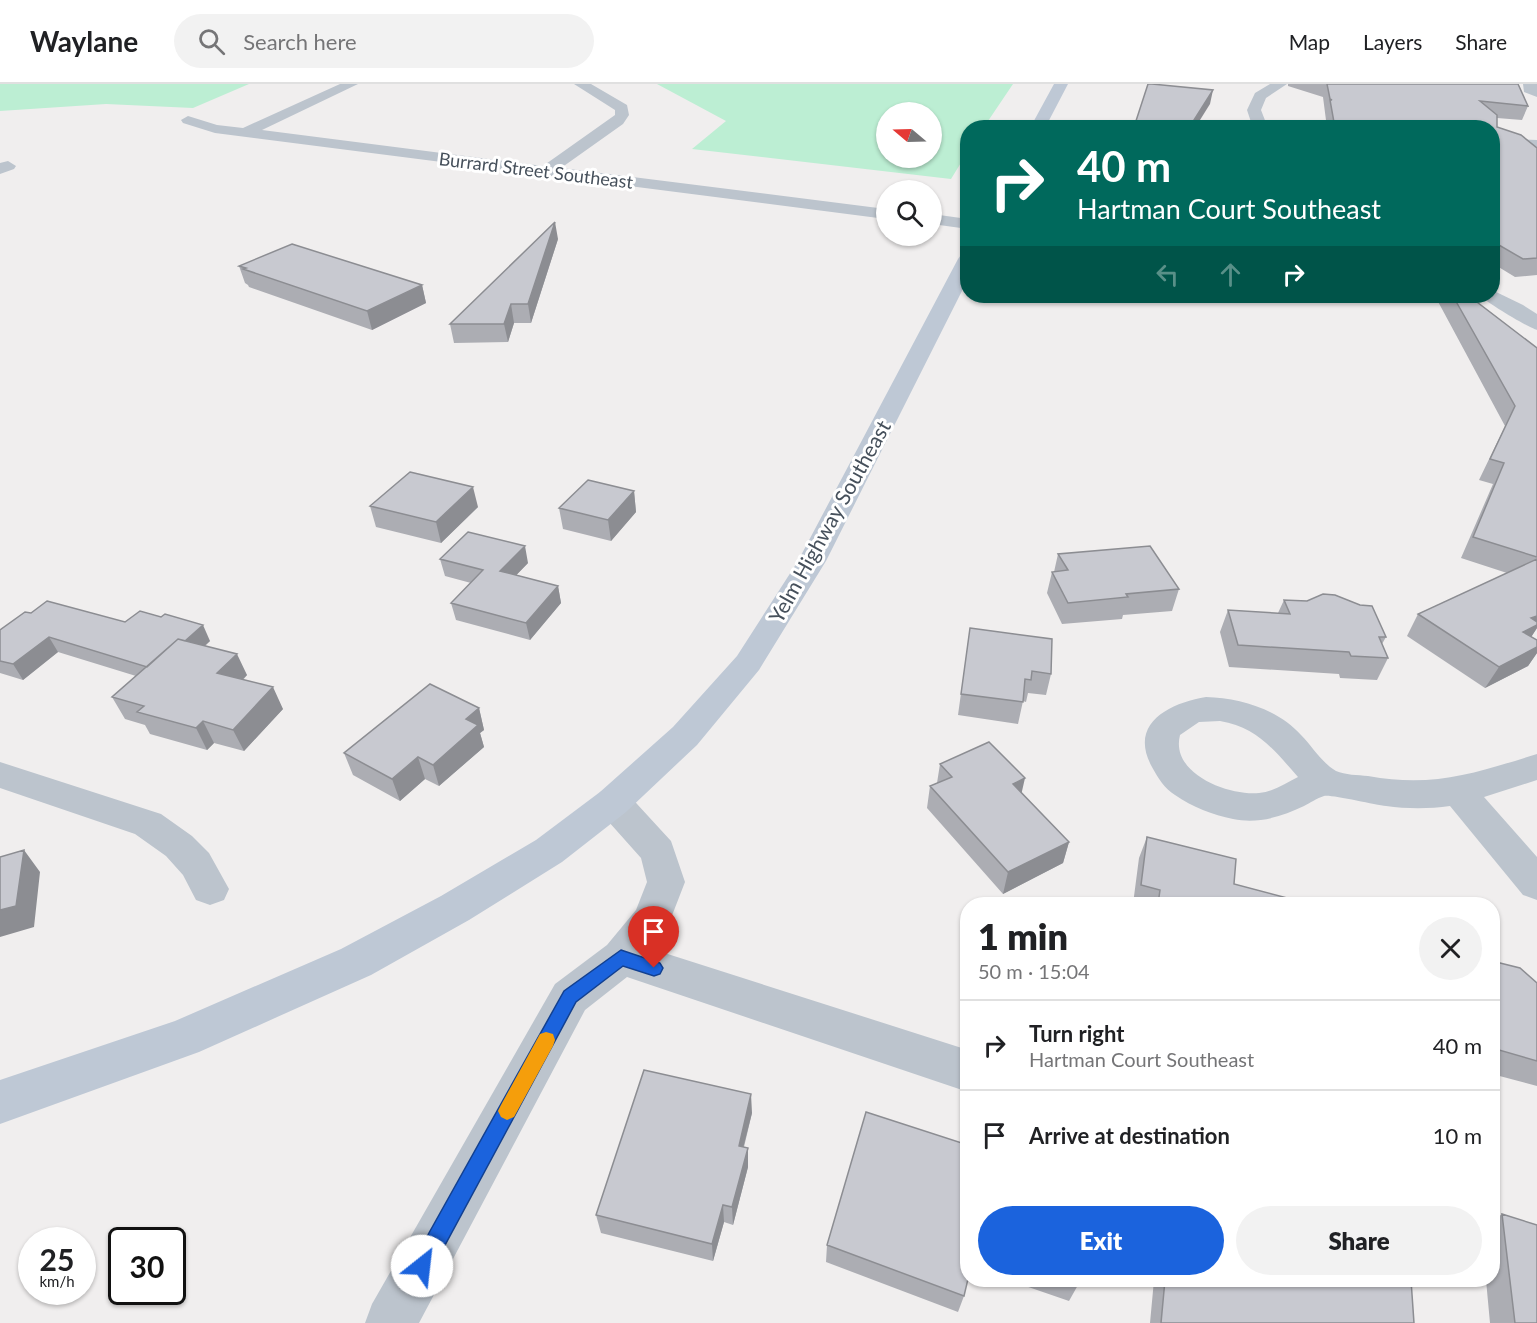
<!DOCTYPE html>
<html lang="en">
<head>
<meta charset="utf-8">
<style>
  :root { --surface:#fff; --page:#f2f2f2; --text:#202124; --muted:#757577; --line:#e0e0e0; --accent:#1b63dd }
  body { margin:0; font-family:Lato,sans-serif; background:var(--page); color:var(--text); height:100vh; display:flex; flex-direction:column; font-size:22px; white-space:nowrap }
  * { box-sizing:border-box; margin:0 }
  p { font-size:20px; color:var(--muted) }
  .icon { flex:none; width:33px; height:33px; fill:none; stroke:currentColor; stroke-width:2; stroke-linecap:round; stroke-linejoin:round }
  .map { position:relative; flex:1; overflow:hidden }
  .drawer { position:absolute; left:960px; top:813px; width:540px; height:390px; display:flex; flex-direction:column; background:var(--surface); border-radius:24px; box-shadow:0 2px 4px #0004 }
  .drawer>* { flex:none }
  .banner { position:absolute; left:960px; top:36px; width:540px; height:183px; border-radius:24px; box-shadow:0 2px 4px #0004; background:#00695c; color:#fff; overflow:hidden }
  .needle { width:39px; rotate:289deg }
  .fabs { position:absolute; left:876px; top:18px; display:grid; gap:12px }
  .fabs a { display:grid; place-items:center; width:66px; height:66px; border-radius:50%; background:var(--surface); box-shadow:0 2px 4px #0004; font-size:30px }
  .speed { position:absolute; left:18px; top:1143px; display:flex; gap:12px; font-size:30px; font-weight:700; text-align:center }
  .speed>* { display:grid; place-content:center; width:78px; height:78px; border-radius:50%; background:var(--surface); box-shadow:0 2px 4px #0004; line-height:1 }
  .speed small { font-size:15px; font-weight:400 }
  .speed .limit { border:3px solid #111; border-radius:9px; background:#fff; color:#111 }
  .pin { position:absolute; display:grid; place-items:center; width:51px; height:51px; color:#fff; margin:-62px -26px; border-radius:50% 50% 50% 0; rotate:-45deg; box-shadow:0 0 6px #0007 }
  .pin .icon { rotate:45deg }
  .me { position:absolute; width:66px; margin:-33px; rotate:29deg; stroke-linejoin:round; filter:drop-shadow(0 0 4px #0008) }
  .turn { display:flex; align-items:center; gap:21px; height:126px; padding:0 18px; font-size:27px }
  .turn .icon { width:78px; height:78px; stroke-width:2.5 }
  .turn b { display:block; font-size:42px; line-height:51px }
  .lanes { display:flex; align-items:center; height:57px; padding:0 18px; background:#0003; justify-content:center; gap:30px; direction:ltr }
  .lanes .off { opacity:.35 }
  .round { display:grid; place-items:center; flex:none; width:63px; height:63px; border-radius:32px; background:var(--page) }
  .headline { display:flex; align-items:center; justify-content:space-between; height:102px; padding:0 18px }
  h1 { font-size:36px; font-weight:800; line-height:45px }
  .action { display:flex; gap:12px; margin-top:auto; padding:12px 18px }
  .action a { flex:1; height:69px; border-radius:36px; background:var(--accent); color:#fff; font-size:24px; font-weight:800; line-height:69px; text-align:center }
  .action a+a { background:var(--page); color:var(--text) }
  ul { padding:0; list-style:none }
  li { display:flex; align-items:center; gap:18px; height:90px; padding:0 18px; border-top:2px solid var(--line) }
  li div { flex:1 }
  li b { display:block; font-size:22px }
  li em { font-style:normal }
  header { display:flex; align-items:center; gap:36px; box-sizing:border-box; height:84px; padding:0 30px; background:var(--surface); border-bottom:2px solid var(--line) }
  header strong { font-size:28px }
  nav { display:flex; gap:33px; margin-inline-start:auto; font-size:21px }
  .search { width:420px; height:54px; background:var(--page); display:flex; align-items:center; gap:15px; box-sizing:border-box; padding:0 21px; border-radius:33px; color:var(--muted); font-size:22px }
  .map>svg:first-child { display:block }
</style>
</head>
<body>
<header>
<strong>Waylane</strong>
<div class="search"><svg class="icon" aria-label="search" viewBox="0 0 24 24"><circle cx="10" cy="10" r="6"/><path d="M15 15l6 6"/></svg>Search here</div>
<nav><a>Map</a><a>Layers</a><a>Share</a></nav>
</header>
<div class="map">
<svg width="1537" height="1239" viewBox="0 0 1537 1239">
  <rect width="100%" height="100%" fill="#f0eeee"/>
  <path fill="#bceed3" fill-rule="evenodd" d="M 0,0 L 249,0 L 193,24 L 106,20 L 0,27 Z
    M 657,0 L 1013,0 L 984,43 L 968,44 L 967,69 L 951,95 L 692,65 L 726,37 ZM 886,28 L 932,28 L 932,74 L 886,74 Z"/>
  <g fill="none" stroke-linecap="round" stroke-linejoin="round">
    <path fill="#bcc4cd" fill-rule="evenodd" d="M 340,0 L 358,0 L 262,46 L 543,82 L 615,31 L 615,26 L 574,0 L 591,0 L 627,21 L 629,31 L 623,40 L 561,84 L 886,125 L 886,135 L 215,49 L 183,39 L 181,36 L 188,32 L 217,41 L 243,44 Z
      M 1270,0 L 1287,0 L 1266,14 L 1261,26 L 1268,44 L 1253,44 L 1247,26 L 1255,9 Z
      M 1523,0 L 1537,0 L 1537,13 L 1524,8 Z
      M 1492,48 L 1514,55 L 1537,56 L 1537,66 L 1512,64 L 1492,57 Z
      M 8,77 L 16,82 L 14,85 L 0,90 L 0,79 Z
      M 932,130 L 968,135 L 968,145 L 932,140 Z
      M 1492,206 L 1523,221 L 1537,230 L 1537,246 C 1529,244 1484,217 1481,212 L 1492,212 Z
      M 1206,613 C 1240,614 1278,625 1301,651 C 1312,662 1322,679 1336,687 C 1345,691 1358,691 1368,692 C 1434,704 1475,689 1537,670 L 1537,696 L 1484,713 L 1537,773 L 1537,816 L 1523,811 L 1450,722 C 1429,725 1407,725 1386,722 C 1375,721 1330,710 1324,712 C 1317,714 1310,719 1304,722 C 1281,733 1258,740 1233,735 C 1213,731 1192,723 1175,711 C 1164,704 1158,694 1152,683 C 1128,640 1169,619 1206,613 ZM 1220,637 C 1257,643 1274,666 1298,693 C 1286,699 1273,708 1259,709 C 1229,712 1170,690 1180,651 L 1199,638 Z
      M 0,678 L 161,730 L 192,752 L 209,769 L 229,805 L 224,816 L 210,821 L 196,816 L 183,791 L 166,772 L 135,750 L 0,704 Z
      M 613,704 L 626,708 L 671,757 L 685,798 L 666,847 L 652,865 L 968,966 L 968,1008 L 627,893 L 585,926 L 419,1239 L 365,1239 L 372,1220 L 555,900 L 607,861 L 636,826 L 647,798 L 641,774 L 600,728 L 595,718 L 600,708 Z"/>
    <path fill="#bec8d5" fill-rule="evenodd" d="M 1054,0 L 1068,0 L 1045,44 L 1030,44 Z
      M 968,169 L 968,195 L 826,477 L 759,586 L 697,661 L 626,728 L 562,778 L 469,836 L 371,891 L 199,968 L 0,1040 L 0,996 L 175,937 L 341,865 L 441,812 L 536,756 L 600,708 L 673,643 L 737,572 L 798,477 L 958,175 L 961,171 Z"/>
  </g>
  <path fill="#acadb3" d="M 1288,0 L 1518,0 L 1528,22 L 1522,36 L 1497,34 L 1497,43 L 1537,64 L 1537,191 L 1515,193 L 1492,179 L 1492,44 L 1327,44 L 1323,13 L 1288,2 Z
    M 558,155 L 531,239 L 514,239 L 508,258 L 454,259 L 450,240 Z
    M 239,182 L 422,201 L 426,219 L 372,246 L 249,203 L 248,201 L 245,199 Z
    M 1435,212 L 1469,212 L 1537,264 L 1537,544 L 1531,553 L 1537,556 L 1537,569 L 1528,582 L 1485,604 L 1407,552 L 1418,530 L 1507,489 L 1461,474 L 1493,400 L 1479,396 L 1505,342 Z
    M 634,407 L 636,428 L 611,457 L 563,445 L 559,424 Z
    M 370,422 L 478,423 L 441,459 L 376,443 Z
    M 1058,470 L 1179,505 L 1172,527 L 1123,531 L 1122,535 L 1062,540 L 1047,509 L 1052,488 L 1054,488 Z
    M 440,475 L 528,479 L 516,491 L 558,502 L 561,519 L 530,556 L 456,536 L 451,519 L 471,499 L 445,492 Z
    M 1284,516 L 1386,553 L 1382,560 L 1388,574 L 1377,596 L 1340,594 L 1339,590 L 1229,583 L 1220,548 L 1228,526 L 1278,529 Z
    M 31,529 L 125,538 L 210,557 L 205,562 L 247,591 L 243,596 L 283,625 L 244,667 L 214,659 L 207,666 L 150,650 L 145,641 L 125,635 L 112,613 L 136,592 L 58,568 L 23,596 L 0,589 L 0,546 Z
    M 970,544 L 1051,590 L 1046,611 L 1028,609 L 1026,618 L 1023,617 L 1018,640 L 958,631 Z
    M 479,624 L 484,646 L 480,649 L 484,663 L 439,702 L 425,695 L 400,717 L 353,691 L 344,669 Z
    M 940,680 L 1021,709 L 1069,758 L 1063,779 L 1003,810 L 927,724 L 930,702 L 937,699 Z
    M 1147,753 L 1234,800 L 1310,820 L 1133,820 L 1139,774 Z
    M 1492,877 L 1537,899 L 1537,1002 L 1492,990 Z
    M 752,1029 L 744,1063 L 748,1064 L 748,1083 L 733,1141 L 724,1138 L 713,1177 L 601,1149 L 596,1131 Z
    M 1502,1130 L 1537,1239 L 1490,1239 L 1486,1196 L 1492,1196 L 1492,1138 Z
    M 827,1161 L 964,1212 L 958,1228 L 826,1178 Z
    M 1008,1196 L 1079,1196 L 1078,1201 L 1069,1217 Z
    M 1154,1196 L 1411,1196 L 1414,1239 L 1150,1239 Z"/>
  <path fill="#8c8d92" d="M 1213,6 L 1210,20 L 1195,44 L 1189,44 Z
    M 555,138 L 558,155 L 531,239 L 528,220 Z
    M 422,201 L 426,219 L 372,246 L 367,227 Z
    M 511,220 L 514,239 L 508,258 L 504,240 Z
    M 473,403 L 478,423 L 441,459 L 436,438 Z
    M 634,407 L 636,428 L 611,457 L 608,436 Z
    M 525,462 L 528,479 L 504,504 L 500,487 Z
    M 558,502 L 561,519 L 530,556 L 526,539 Z
    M 1537,532 L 1537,544 L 1526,561 L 1509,569 L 1531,534 Z
    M 203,541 L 210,557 L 161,600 L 152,584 Z
    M 49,553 L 58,568 L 23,596 L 13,580 Z
    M 1537,563 L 1537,569 L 1528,582 L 1485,604 L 1499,583 Z
    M 237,570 L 247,591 L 227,611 L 217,589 Z
    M 273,603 L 283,625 L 244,667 L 233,646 Z
    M 479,624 L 484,646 L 480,649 L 484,663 L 439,702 L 433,681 L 466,635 Z
    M 203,637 L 214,659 L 207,666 L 196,644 Z
    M 418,673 L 425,695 L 400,717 L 392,695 Z
    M 1025,694 L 1020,716 L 1013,700 Z
    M 1069,758 L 1063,779 L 1003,810 L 1008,788 Z
    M 24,766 L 40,788 L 34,843 L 0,853 L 0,826 Z
    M 751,1010 L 752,1029 L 739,1080 L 739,1062 Z
    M 748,1064 L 748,1083 L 733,1141 L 732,1123 Z
    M 723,1121 L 724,1138 L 713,1177 L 712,1160 Z"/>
  <path fill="#c8c9d0" stroke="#8c8d92" stroke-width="1.5" d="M 1148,0 L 1152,0 L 1213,6 L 1189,44 L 1134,43 Z
    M 1327,0 L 1518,0 L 1528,22 L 1480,17 L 1497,31 L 1497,43 L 1521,51 L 1537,64 L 1537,174 L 1523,175 L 1492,157 L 1492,44 L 1335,44 L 1330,16 L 1332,16 L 1330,15 Z
    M 555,138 L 528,220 L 511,220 L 504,240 L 450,240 Z
    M 292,160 L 422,201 L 367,227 L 243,185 L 246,184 L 239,182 Z
    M 1453,212 L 1469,212 L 1537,264 L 1537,473 L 1473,453 L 1504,379 L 1490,375 L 1515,322 Z
    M 410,388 L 473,403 L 436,438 L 370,422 Z
    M 588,396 L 634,407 L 608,436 L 559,424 Z
    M 468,448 L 525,462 L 500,487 L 558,502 L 526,539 L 451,519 L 483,486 L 440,475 Z
    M 1150,462 L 1179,505 L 1126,510 L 1128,513 L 1068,519 L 1052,488 L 1068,486 L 1058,470 Z
    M 1537,475 L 1537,532 L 1531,534 L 1537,538 L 1537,541 L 1523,548 L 1537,556 L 1537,563 L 1499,583 L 1418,530 Z
    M 1323,510 L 1335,511 L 1360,521 L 1372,522 L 1386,553 L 1379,553 L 1388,574 L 1351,572 L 1349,568 L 1238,561 L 1228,526 L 1290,530 L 1284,516 L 1307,517 Z
    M 47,517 L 125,538 L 140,527 L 161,533 L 165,530 L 203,541 L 185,557 L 178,555 L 147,583 L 49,553 L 13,580 L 0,577 L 0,546 L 25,528 L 31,529 Z
    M 970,544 L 1052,555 L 1051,590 L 1032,587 L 1031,596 L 1025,595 L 1023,618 L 961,610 Z
    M 178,555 L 237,570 L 217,589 L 273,603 L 233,646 L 203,637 L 196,644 L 137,628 L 144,622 L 112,613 Z
    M 430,600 L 479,624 L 466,635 L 478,641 L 433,681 L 418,673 L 392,695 L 344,669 Z
    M 989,658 L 1025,694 L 1013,700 L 1069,758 L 1008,788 L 930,702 L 952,693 L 940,680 Z
    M 1147,753 L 1236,775 L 1234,800 L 1310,820 L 1158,820 L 1160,806 L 1141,801 Z
    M 24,766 L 16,822 L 0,826 L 0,773 Z
    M 1492,877 L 1520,884 L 1537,899 L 1537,977 L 1492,964 Z
    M 644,986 L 751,1010 L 739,1062 L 748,1064 L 732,1123 L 723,1121 L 712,1160 L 596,1131 Z
    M 866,1028 L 968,1061 L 968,1195 L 964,1212 L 827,1161 Z
    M 1502,1130 L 1537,1141 L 1537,1239 L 1515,1239 Z
    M 1063,1196 L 1079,1196 L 1078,1201 Z
    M 1165,1196 L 1411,1196 L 1414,1239 L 1161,1239 Z"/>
  <path fill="#1b63dd" stroke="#124090" stroke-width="1.5" d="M 621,866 L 660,879 L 663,884 L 660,890 L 654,892 L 623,882 L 576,918 L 430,1189 L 422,1192 L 415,1189 L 412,1182 L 415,1174 L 564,907 Z"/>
  <path fill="#f59e0b" d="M 546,948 L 553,950 L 555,956 L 553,962 L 514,1033 L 507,1036 L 501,1033 L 498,1027 L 501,1021 L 540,950 Z"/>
  <g text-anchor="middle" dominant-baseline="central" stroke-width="6" stroke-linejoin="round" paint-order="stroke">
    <g font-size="18" fill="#46505b" stroke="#fff">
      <text transform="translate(536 86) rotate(7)">Burrard Street Southeast</text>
    </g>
    <g font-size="21" fill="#46505b" stroke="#fff">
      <text transform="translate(829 437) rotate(-61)">Yelm Highway Southeast</text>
    </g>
  </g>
</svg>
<div class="fabs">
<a><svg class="needle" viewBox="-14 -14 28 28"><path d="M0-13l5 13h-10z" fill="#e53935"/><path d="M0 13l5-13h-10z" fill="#757577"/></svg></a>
<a><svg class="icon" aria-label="search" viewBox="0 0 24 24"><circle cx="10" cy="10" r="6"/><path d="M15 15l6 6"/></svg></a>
</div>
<div class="speed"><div>25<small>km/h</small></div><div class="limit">30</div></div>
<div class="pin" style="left:654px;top:884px;background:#d93025"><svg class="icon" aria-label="arrive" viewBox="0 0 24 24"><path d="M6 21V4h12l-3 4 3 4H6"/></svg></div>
<svg class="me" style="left:422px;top:1182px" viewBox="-20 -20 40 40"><circle r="19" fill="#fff"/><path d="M0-13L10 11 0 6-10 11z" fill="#1b63dd"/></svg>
<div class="banner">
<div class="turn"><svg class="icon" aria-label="right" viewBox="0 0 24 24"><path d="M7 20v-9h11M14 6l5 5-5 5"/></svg><div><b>40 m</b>Hartman Court Southeast</div></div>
<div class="lanes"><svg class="icon off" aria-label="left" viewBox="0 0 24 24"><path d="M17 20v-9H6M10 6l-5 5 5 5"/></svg><svg class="icon off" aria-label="ahead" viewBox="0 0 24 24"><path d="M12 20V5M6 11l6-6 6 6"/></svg><svg class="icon" aria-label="right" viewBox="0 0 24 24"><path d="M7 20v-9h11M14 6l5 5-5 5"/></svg></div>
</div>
<section class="drawer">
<div class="headline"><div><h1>1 min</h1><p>50 m · 15:04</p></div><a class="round"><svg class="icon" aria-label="close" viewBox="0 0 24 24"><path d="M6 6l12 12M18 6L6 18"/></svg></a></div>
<ul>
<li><svg class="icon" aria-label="right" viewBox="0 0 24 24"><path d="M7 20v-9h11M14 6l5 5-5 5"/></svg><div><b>Turn right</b><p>Hartman Court Southeast</p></div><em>40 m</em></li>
<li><svg class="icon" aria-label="arrive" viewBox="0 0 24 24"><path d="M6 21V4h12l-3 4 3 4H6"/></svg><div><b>Arrive at destination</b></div><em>10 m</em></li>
</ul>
<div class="action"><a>Exit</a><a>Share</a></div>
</section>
</div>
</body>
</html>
